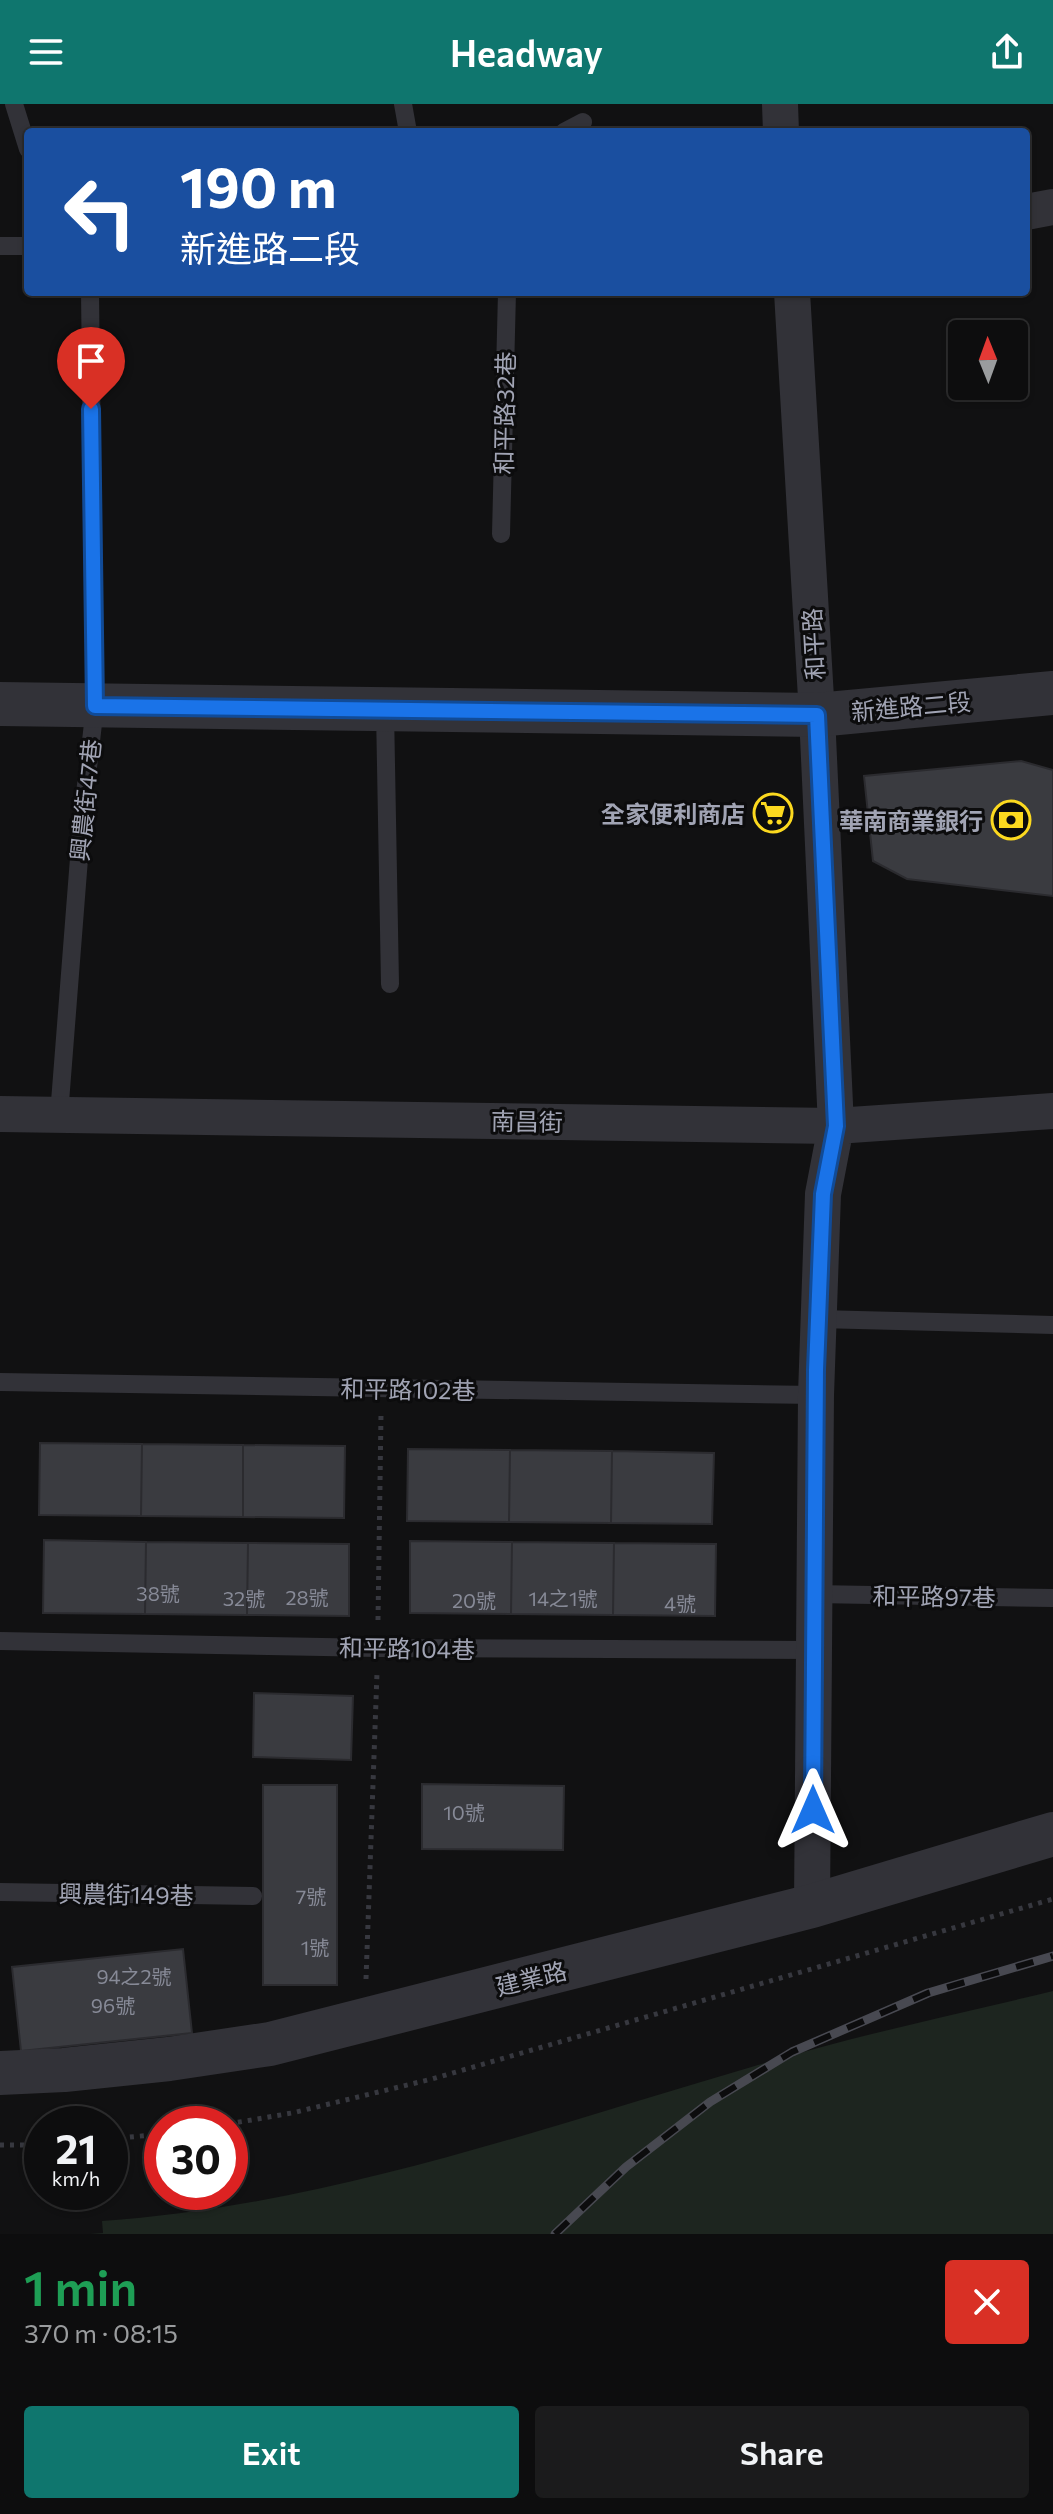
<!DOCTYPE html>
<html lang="en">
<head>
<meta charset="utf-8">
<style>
  :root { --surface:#0d0d0e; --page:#1b1b1c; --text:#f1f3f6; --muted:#9a9c9e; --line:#2d2d2e; --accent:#0f766e }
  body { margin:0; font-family:Commissioner,"Noto Sans TC",sans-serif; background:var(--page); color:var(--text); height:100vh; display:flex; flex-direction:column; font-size:30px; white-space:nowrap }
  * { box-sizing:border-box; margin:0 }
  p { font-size:26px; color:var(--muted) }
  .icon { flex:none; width:44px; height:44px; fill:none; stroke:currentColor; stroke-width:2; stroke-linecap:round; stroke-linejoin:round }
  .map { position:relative; height:2130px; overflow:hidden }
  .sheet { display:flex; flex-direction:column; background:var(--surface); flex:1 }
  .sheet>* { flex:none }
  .hud { position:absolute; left:24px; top:24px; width:1006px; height:168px; border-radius:8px; box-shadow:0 2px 6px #0004,0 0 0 2px var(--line); background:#1a4fa0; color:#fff; overflow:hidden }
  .needle { width:52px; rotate:359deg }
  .controls { position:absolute; left:948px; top:216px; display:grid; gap:16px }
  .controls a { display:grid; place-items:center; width:80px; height:80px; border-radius:8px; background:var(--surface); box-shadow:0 2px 6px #0004,0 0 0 2px var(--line); font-size:40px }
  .speed { position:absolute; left:24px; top:2002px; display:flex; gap:16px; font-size:40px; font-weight:700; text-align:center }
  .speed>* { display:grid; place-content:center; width:104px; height:104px; border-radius:50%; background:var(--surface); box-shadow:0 2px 6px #0004,0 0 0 2px var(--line); line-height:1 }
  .speed small { font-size:20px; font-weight:400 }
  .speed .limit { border:12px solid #d22; background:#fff; color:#111 }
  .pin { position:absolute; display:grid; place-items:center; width:68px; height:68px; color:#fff; margin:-82px -34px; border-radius:50% 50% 50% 0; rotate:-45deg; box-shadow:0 0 8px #0007 }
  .pin .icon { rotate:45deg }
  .me { position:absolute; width:88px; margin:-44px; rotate:0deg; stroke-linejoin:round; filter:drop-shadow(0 0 6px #0008) }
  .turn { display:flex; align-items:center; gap:28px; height:168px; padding:0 24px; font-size:36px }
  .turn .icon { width:104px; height:104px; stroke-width:2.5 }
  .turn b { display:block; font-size:56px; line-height:68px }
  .round { display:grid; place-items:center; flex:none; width:84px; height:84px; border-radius:8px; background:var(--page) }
  .overview { display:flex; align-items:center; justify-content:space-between; height:136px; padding:0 24px }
  h1 { font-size:48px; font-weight:600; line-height:60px; color:#1e9e55 }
  .primary-button { display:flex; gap:16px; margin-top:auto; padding:16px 24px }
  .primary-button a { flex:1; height:92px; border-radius:8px; background:var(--accent); color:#fff; font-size:32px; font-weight:600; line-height:92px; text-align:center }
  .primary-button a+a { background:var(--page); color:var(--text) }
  header { display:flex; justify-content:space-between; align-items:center; height:104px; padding:0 24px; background:var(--accent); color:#fff; font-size:36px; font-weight:600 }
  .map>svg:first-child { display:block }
</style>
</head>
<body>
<header><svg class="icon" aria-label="menu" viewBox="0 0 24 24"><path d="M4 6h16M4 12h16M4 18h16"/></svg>Headway<svg class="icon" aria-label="share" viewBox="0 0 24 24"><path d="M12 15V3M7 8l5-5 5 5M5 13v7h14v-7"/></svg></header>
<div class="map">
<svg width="1053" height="2130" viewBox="0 0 1053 2130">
  <rect width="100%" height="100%" fill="#111112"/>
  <path fill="#1d251f" d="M 1053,1887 L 1053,2130 L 90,2130 L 103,2129 L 102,2117 C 348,2100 582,2009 818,1944 C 895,1923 975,1906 1053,1887 Z"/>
  <path fill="#3a3b40" stroke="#2b2b2f" stroke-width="2" d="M 1021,657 L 1053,666 L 1053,792 L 907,775 L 873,757 L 864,672 Z
    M 40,1339 L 142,1340 L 141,1412 L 39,1411 Z
    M 142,1340 L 243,1341 L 243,1413 L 141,1412 Z
    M 243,1341 L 345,1342 L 344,1414 L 243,1413 Z
    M 408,1345 L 510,1346 L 509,1418 L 407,1417 Z
    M 510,1346 L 612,1347 L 611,1419 L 509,1418 Z
    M 612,1347 L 714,1349 L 712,1420 L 611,1419 Z
    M 44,1436 L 146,1438 L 145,1510 L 43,1509 Z
    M 410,1437 L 512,1438 L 511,1510 L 410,1509 Z
    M 146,1438 L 248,1439 L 247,1511 L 145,1510 Z
    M 512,1438 L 614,1439 L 613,1511 L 511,1510 Z
    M 248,1439 L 349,1440 L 349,1512 L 247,1511 Z
    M 614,1439 L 716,1440 L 715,1512 L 613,1511 Z
    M 254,1589 L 353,1592 L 351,1656 L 253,1653 Z
    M 422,1680 L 564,1682 L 563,1746 L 422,1745 Z
    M 263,1681 L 337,1681 L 337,1881 L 263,1881 Z
    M 183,1845 L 192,1929 L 21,1947 L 12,1863 Z"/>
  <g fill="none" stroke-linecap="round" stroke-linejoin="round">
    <path stroke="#37383f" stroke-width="5" stroke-dasharray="4 6" stroke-linecap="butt" d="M 378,1516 L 381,1310
      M 366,1875 L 377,1569
      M 228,2020 L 292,2009 L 432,1975 L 1053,1795
      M 110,2035 L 162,2030
      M 0,2041 L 42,2041"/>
    <path stroke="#323238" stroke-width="18" d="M 14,0 L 28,45
      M 403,0 L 408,28
      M 564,28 L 583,18
      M 0,142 L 28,142
      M 501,430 L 507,188
      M 385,606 L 390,880
      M 59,1011 L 82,716 L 95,602 L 90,188
      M 818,1215 L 1053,1221
      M 0,1278 L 816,1291
      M 814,1490 L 1053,1494
      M 0,1537 L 378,1544 L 814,1546
      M 0,1788 L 253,1792"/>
    <path stroke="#323238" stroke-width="36" d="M 780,0 L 781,28
      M 1026,108 L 1053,103
      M 792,188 L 817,611 L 836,1022 L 823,1090 L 816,1291 L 812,1802
      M 0,1010 L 836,1022 L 1053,1007"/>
    <path stroke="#323238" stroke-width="44" d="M 0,600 L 817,611 L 1053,589
      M 0,1969 L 64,1966 L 169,1955 L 270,1940 L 812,1802 L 1053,1730"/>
    <defs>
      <path id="rail" d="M 555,2130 L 626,2063 L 710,1998 L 792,1948 L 928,1889 L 1053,1852"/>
    </defs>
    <use href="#rail" stroke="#484951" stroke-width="9"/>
    <use href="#rail" stroke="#0c0c0d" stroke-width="6" stroke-dasharray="18" stroke-linecap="butt"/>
  </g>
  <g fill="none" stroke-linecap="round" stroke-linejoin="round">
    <defs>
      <path id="route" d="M 91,305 L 95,602 L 817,611 L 836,1022 L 823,1090 L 816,1266 L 813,1706"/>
    </defs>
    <use href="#route" stroke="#114b97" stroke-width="20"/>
    <use href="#route" stroke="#1a73e8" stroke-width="14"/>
  </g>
  <defs>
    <symbol id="supermarket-ring" viewBox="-11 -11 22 22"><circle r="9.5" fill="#0c0c0d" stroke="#fcd91f" stroke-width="1.5"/><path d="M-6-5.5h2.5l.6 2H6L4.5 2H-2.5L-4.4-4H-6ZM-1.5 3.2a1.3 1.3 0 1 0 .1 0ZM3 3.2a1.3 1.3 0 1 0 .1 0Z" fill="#fcd91f"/></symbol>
    <symbol id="bank-ring" viewBox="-11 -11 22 22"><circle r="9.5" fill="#0c0c0d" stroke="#fcd91f" stroke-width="1.5"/><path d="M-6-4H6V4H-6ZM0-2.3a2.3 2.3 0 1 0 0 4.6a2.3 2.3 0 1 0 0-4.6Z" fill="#fcd91f"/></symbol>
  </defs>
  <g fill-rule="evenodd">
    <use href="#supermarket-ring" x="751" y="687" width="44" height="44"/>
    <use href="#bank-ring" x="989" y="694" width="44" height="44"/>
  </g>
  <g text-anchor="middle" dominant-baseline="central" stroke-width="6" stroke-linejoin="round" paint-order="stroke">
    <g font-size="20" fill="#878a97">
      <text x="158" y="1489">38號</text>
      <text x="307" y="1493">28號</text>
      <text x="244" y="1494">32號</text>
      <text x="563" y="1494">14之1號</text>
      <text x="474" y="1496">20號</text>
      <text x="680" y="1499">4號</text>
      <text x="464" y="1708">10號</text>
      <text x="311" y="1792">7號</text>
      <text x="315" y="1843">1號</text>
      <text x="134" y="1872">94之2號</text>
      <text x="113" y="1901">96號</text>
    </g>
    <g font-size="24" fill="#a1a4b4" stroke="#0c0c0d">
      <text transform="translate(504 309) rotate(-89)">和平路32巷</text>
      <text transform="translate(813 540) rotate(-93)">和平路</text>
      <text transform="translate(911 602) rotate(-5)">新進路二段</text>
      <text transform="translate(85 696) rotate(-84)">興農街47巷</text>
      <text transform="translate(527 1017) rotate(1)">南昌街</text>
      <text transform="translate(408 1285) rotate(1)">和平路102巷</text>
      <text transform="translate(934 1492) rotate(1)">和平路97巷</text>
      <text transform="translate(407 1544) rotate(1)">和平路104巷</text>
      <text transform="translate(126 1790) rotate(1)">興農街149巷</text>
      <text transform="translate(531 1874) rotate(-14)">建業路</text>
    </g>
    <g font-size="24" font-weight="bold" fill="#a1a4b4" stroke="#0c0c0d" text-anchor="end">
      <text x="745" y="709">全家便利商店</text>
      <text x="983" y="716">華南商業銀行</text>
    </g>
  </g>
</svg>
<div class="controls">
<a><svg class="needle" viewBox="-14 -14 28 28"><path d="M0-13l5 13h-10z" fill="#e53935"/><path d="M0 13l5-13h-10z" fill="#9a9c9e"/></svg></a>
</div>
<div class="speed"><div>21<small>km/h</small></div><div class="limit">30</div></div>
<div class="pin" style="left:91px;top:305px;background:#d93025"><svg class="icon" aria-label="arrive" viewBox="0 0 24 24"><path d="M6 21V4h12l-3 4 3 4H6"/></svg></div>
<svg class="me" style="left:813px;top:1706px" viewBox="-20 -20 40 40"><path d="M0-17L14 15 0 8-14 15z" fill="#1a73e8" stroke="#fff" stroke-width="4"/></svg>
<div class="hud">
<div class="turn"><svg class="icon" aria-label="left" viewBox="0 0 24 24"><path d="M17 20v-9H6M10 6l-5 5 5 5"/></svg><div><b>190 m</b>新進路二段</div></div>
</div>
</div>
<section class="sheet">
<div class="overview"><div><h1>1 min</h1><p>370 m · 08:15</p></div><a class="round" style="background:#d93025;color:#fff"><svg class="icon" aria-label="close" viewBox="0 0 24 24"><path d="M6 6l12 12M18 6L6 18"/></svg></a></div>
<div class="primary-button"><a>Exit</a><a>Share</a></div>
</section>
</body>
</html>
